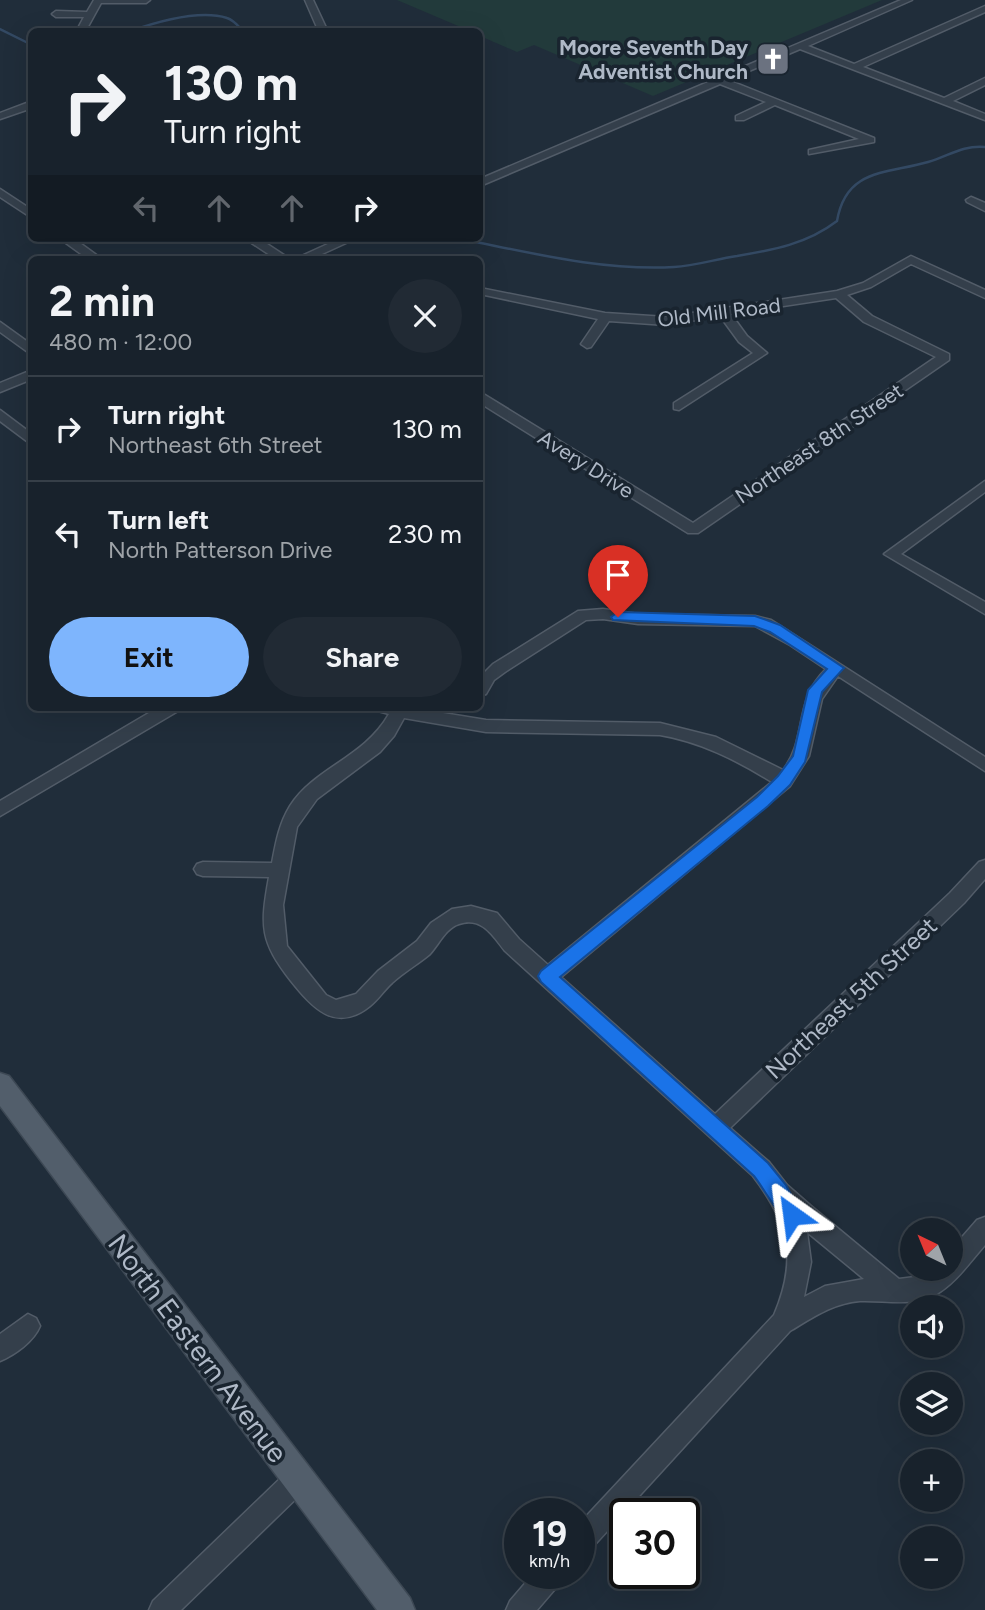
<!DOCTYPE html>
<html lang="en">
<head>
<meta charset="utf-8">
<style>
  :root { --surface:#18222c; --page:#212a34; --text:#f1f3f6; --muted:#9fa4a9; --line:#363f48; --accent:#7eb5fd }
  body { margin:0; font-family:Figtree,sans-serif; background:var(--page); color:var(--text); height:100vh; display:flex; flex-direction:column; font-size:26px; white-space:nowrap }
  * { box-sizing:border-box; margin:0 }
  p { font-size:23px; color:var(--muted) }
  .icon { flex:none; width:38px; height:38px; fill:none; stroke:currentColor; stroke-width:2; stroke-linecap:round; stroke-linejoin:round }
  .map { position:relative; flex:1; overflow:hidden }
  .details { position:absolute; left:28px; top:256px; width:455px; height:455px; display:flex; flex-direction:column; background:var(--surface); border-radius:10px; box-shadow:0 7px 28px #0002,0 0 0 2px var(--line) }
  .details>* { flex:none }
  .guide { position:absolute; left:28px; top:28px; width:455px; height:214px; border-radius:10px; box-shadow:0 7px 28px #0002,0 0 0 2px var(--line); background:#18222c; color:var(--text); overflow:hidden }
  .needle { width:46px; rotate:317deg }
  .tools { position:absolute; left:900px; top:1218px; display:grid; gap:14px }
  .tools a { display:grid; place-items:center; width:63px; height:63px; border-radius:50%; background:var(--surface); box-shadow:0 7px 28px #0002,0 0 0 2px var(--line); font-size:35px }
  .speed { position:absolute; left:504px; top:1498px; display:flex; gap:14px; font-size:35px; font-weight:700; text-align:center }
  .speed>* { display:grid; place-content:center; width:91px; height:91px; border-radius:50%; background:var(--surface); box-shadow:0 7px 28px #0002,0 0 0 2px var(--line); line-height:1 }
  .speed small { font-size:18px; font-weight:400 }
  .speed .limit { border:4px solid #111; border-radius:10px; background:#fff; color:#111 }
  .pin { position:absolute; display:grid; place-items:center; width:60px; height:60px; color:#fff; margin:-72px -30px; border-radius:50% 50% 50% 0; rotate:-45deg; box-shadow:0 0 7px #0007 }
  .pin .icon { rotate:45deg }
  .me { position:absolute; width:77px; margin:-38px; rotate:329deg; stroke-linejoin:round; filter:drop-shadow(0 0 5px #0008) }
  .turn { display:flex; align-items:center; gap:24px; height:147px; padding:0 21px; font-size:32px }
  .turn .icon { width:91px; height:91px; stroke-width:2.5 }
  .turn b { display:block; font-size:49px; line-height:60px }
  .lanes { display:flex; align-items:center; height:66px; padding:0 21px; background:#0003; justify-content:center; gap:35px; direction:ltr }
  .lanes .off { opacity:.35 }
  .round { display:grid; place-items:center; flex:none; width:74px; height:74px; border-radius:37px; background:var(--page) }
  .overview { display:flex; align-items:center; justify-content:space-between; height:119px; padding:0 21px }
  h1 { font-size:42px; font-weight:700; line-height:52px }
  .primary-button { display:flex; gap:14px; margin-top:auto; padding:14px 21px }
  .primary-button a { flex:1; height:80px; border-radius:42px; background:var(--accent); color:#111; font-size:28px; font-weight:700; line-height:80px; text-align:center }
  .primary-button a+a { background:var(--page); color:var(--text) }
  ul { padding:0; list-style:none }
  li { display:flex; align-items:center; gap:21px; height:105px; padding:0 21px; border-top:2px solid var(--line) }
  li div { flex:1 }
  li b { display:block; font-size:26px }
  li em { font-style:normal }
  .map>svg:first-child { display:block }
</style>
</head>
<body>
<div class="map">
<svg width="985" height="1610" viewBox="0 0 985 1610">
  <rect width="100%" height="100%" fill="#202d3a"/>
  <path fill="#223a3b" d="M 397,0 L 882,0 L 653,96 L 534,45 L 517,52 L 480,36 L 480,32 L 470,31 Z"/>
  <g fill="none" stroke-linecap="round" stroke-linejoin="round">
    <path stroke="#334963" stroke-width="2.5" d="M 0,29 L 32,45
      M 128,32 C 156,22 198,9 227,18 C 234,20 239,27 244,32
      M 456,238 C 528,252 600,271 674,267 C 695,266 716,259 737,256 C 773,250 807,244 837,221 C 846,168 887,174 928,162 C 949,156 962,145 985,147"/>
    <defs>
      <path id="minor" d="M 94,0 L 150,0 L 146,3 L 101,3 L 85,32 L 76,32 L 84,17 L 56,17 L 52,14 L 56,11 L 87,12 Z
        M 305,0 L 313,0 L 328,32 L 319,32 Z
        M 901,0 L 912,0 L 808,46 L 854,64 L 985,6 L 985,12 L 863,67 L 944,98 L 985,78 L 985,85 L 953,101 L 985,114 L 985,120 L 800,49 L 728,80 L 874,138 L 874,142 L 809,154 L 809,150 L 859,139 L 775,105 L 744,120 L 736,120 L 736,116 L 766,102 L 720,84 L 480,186 L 480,179 Z
        M 32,101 L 32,108 L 0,119 L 0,113 Z
        M 0,189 L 32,210 L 32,218 L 0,197 Z
        M 971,197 L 985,203 L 985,211 L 967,202 L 966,200 Z
        M 59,238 L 73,238 L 102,259 L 88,259 Z
        M 244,238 L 258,238 L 290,259 L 276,259 Z
        M 341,238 L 357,238 L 311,259 L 295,259 Z
        M 911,256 L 985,290 L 985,298 L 911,264 L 871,287 L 847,295 L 872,316 L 949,354 L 949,360 L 698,533 L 688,533 L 480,403 L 480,394 L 485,395 L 693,523 L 936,357 L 864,322 L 836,298 L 731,314 L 747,336 L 767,353 L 679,410 L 674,409 L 674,403 L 753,353 L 739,342 L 720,316 L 666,325 L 609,321 L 591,347 L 587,348 L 581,344 L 598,319 L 480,294 L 480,288 L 605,313 L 666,317 L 837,291 L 863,283 Z
        M 0,322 L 32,345 L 32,355 L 0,332 Z
        M 32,370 L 32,379 L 0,392 L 0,383 Z
        M 0,410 L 32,434 L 32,445 L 0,421 Z
        M 985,481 L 985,492 L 901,554 L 985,602 L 985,614 L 884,554 Z
        M 603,609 L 638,614 L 755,616 L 771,620 L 985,757 L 985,771 L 838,676 L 822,699 L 809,756 L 790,786 L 561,977 L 715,1114 L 950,893 L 979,862 L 985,860 L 985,879 L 964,903 L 730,1128 L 769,1162 L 787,1185 L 811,1206 L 899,1279 L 923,1276 L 932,1269 L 950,1269 L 950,1251 L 977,1220 L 985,1217 L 985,1245 C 970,1262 955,1284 935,1295 C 913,1307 884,1300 860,1301 C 833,1303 812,1318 790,1331 L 588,1552 L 579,1556 L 579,1524 L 774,1315 C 798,1259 789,1223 753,1176 L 505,951 C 493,936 482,916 459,924 C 446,928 439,944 430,954 C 418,964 404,972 392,983 C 384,990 378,1000 370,1006 C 335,1034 312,1007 291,981 C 260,941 260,927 269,877 L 203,876 L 197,874 L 194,869 L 197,864 L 203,862 L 272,863 C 276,842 279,824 290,806 C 314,768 364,758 389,714 L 378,711 L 376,707 L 406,707 L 486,720 L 660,723 L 716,737 L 783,770 C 808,738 793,701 826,669 L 790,645 L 755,626 L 638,624 L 603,619 L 586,620 L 505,672 L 494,680 L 486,694 L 480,696 L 480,677 L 493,664 L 578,611 ZM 404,718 L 486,732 L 660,735 C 701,742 736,760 772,782 L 548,965 L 519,939 L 497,913 L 471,906 L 452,909 L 431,923 L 417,941 L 378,971 L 356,994 L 336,1000 L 326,995 L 287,946 L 283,905 L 297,827 L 317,799 L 380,752 L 394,736 ZM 807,1232 L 864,1279 L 825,1286 L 804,1297 L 811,1262 Z
        M 159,707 L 180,707 L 178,711 L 0,816 L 0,801 Z
        M 28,1314 L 36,1318 L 40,1326 C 34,1341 15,1355 0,1361 L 0,1334 Z
        M 297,1468 L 306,1471 L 309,1480 L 306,1489 L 181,1610 L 149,1610 L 153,1601 L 288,1471 Z
        M 534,1573 L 565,1573 L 561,1582 L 537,1610 L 506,1610 L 510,1601 Z"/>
      <path id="major" d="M 0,1073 L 9,1076 L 410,1598 L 415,1610 L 377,1610 L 0,1106 Z"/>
    </defs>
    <use href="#minor" stroke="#525c68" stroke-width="3"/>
    <use href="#major" stroke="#3d4854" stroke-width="3"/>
    <use href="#minor" fill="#343f4b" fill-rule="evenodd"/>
    <use href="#major" fill="#525e6b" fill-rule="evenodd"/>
  </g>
  <path fill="#1a73e8" stroke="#114b97" stroke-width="2" d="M 618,612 L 755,616 L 780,625 L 844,668 L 822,692 L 805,762 L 790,785 L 768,806 L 560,977 L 768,1163 L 786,1185 L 802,1215 L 799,1222 L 792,1225 C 782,1222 763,1187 754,1176 L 541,982 L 538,976 L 541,971 L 757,797 L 778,776 L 793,756 L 808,690 L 827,669 L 770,632 L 754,626 L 613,620 L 611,617 Z"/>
  <defs>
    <symbol id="church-square" viewBox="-11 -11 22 22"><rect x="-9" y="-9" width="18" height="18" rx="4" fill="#6b7280" stroke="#19242f"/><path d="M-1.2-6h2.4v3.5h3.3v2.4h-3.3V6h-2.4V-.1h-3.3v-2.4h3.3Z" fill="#fff"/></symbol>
  </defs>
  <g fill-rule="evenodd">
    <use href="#church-square" x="754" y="40" width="38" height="38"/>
  </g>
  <g text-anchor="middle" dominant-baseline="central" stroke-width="7" stroke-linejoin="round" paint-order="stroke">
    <g font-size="21" font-weight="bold" fill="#afb9c7" stroke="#19242f" text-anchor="end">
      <text x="748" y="47">Moore Seventh Day<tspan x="748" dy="24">Adventist Church</tspan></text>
    </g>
    <g font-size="21" fill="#afb9c7" stroke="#19242f">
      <text transform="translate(719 312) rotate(-7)">Old Mill Road</text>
      <text transform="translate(819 443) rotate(-34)">Northeast 8th Street</text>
      <text transform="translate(586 464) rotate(32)">Avery Drive</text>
    </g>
    <g font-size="24" fill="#afb9c7" stroke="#19242f">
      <text transform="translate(851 998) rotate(-43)">Northeast 5th Street</text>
    </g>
    <g font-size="28" fill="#afb9c7" stroke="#19242f">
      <text transform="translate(198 1348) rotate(53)">North Eastern Avenue</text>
    </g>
  </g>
</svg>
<div class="tools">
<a><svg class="needle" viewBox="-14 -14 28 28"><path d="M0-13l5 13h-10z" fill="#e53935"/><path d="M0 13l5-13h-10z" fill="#9fa4a9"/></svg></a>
<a><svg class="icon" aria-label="sound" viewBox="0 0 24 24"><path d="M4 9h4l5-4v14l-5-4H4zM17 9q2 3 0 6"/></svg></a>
<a><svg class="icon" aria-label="layers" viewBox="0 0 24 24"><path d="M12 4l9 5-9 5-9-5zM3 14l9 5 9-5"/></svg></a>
<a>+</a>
<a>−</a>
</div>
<div class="speed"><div>19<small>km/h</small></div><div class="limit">30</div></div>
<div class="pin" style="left:618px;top:617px;background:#d93025"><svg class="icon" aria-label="arrive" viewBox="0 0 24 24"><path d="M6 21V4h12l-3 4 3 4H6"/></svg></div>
<svg class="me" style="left:792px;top:1215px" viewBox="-20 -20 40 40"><path d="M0-17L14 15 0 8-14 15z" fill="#1a73e8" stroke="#fff" stroke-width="4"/></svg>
<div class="guide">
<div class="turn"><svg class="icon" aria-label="right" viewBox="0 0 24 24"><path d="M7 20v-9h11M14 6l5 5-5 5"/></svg><div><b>130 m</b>Turn right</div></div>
<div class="lanes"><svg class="icon off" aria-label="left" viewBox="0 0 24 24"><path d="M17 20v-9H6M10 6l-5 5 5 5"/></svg><svg class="icon off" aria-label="ahead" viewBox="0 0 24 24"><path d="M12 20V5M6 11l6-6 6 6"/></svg><svg class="icon off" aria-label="ahead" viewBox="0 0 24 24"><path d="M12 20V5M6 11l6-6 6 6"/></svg><svg class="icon" aria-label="right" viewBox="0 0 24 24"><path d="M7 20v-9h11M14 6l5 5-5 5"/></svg></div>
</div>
<section class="details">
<div class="overview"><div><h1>2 min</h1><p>480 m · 12:00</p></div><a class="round"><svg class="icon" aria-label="close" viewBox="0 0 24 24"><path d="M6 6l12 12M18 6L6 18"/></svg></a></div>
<ul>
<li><svg class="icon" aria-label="right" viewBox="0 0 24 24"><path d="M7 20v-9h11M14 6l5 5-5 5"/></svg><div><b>Turn right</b><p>Northeast 6th Street</p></div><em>130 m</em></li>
<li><svg class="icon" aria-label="left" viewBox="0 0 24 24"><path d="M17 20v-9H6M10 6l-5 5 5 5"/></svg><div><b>Turn left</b><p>North Patterson Drive</p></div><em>230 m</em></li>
</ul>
<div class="primary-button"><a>Exit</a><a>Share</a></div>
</section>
</div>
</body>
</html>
